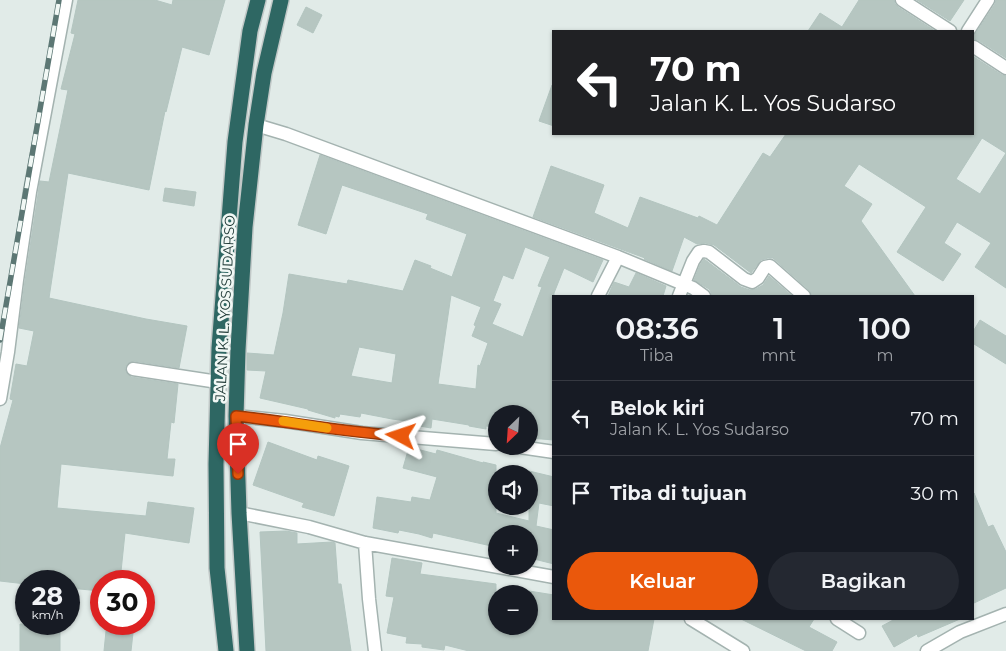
<!DOCTYPE html>
<html lang="id">
<head>
<meta charset="utf-8">
<style>
  :root { --surface:#171b24; --page:#242831; --text:#f1f3f6; --muted:#9ea1a6; --line:#363941; --accent:#ea580c }
  body { margin:0; font-family:Montserrat,sans-serif; background:var(--page); color:var(--text); height:100vh; display:flex; flex-direction:column; font-size:19px; white-space:nowrap }
  * { box-sizing:border-box; margin:0 }
  p { font-size:16px; color:var(--muted) }
  .icon { flex:none; width:28px; height:28px; fill:none; stroke:currentColor; stroke-width:2; stroke-linecap:round; stroke-linejoin:round }
  .map { position:relative; flex:1; overflow:hidden }
  .drawer { position:absolute; left:552px; top:295px; width:422px; height:325px; display:flex; flex-direction:column; background:var(--surface); border-radius:0px; box-shadow:0 1px 4px #0004 }
  .drawer>* { flex:none }
  .guide { position:absolute; left:552px; top:30px; width:422px; height:105px; border-radius:0px; box-shadow:0 1px 4px #0004; background:#202124; color:#fff; overflow:hidden }
  .needle { width:32px; rotate:205deg }
  .tools { position:absolute; left:488px; top:405px; display:grid; gap:10px }
  .tools a { display:grid; place-items:center; width:50px; height:50px; border-radius:50%; background:var(--surface); box-shadow:0 1px 4px #0004; font-size:25px }
  .speed { position:absolute; left:15px; top:570px; display:flex; gap:10px; font-size:25px; font-weight:700; text-align:center }
  .speed>* { display:grid; place-content:center; width:65px; height:65px; border-radius:50%; background:var(--surface); box-shadow:0 1px 4px #0004; line-height:1 }
  .speed small { font-size:12px; font-weight:400 }
  .speed .limit { border:8px solid #d22; background:#fff; color:#111 }
  .pin { position:absolute; display:grid; place-items:center; width:42px; height:42px; color:#fff; margin:-51px -21px; border-radius:50% 50% 50% 0; rotate:-45deg; box-shadow:0 0 5px #0007 }
  .pin .icon { rotate:45deg }
  .me { position:absolute; width:55px; margin:-28px; rotate:275deg; stroke-linejoin:round; filter:drop-shadow(0 0 4px #0008) }
  .turn { display:flex; align-items:center; gap:18px; height:105px; padding:0 15px; font-size:22px }
  .turn .icon { width:65px; height:65px; stroke-width:2.5 }
  .turn b { display:block; font-size:35px; line-height:42px }
  .eta { display:flex; justify-content:space-evenly; align-items:center; height:85px; text-align:center }
  .eta b { font-size:30px; font-weight:600; line-height:35px }
  .button { display:flex; gap:10px; margin-top:auto; padding:10px 15px }
  .button a { flex:1; height:58px; border-radius:30px; background:var(--accent); color:#fff; font-size:20px; font-weight:600; line-height:58px; text-align:center }
  .button a+a { background:var(--page); color:var(--text) }
  ul { padding:0; list-style:none }
  li { display:flex; align-items:center; gap:15px; height:75px; padding:0 15px; border-top:1px solid var(--line) }
  li div { flex:1 }
  li b { display:block; font-size:19px }
  li em { font-style:normal }
  .map>svg:first-child { display:block }
</style>
</head>
<body>
<div class="map">
<svg width="1006" height="651" viewBox="0 0 1006 651">
  <rect width="100%" height="100%" fill="#e1ebe8"/>
  <path fill="#b6c6c1" stroke="#b3c5c0" fill-rule="evenodd" d="M 78,0 L 155,0 L 172,5 L 173,0 L 225,0 L 209,55 L 182,47 L 166,112 L 165,111 L 149,190 L 68,173 L 49,298 L 146,319 L 187,326 L 179,368 L 134,361 L 127,364 L 125,368 L 126,372 L 131,377 L 178,384 L 174,423 L 171,422 L 167,459 L 175,459 L 173,476 L 61,464 L 57,508 L 146,516 L 148,502 L 194,508 L 189,543 L 125,533 L 120,581 L 101,581 L 101,591 L 69,588 L 69,581 L 26,581 L 26,584 L 0,581 L 0,448 L 13,400 L 10,399 L 16,364 L 27,366 L 34,331 L 19,328 L 25,281 L 40,181 L 49,182 L 68,90 L 61,89 L 75,34 L 71,33 Z
    M 859,0 L 894,0 L 895,4 L 898,7 L 935,31 L 808,31 L 820,13 L 842,27 Z
    M 917,0 L 964,0 L 950,21 Z
    M 996,0 L 1006,0 L 1006,58 L 978,40 L 974,39 L 974,36 L 995,4 Z
    M 306,7 L 322,15 L 313,33 L 297,25 Z
    M 974,57 L 1002,75 L 1006,76 L 1006,288 L 975,267 L 991,243 L 957,222 L 944,243 L 961,254 L 943,281 L 897,252 L 926,207 L 859,164 L 844,186 L 872,204 L 861,221 L 915,296 L 812,296 L 809,290 L 773,258 L 768,258 L 761,260 L 751,273 L 714,245 L 705,243 L 697,244 L 684,237 L 672,271 L 644,259 L 645,258 L 533,217 L 551,166 L 604,185 L 594,213 L 628,228 L 640,197 L 698,218 L 699,216 L 717,225 L 763,153 L 770,157 L 786,134 L 974,134 ZM 982,138 L 1006,153 L 980,194 L 956,179 Z
    M 552,85 L 554,85 L 554,126 L 539,121 Z
    M 320,155 L 603,260 L 593,282 L 564,268 L 554,293 L 554,440 L 529,438 L 529,414 L 496,414 L 496,427 L 486,426 L 486,429 L 469,426 L 469,425 L 432,419 L 431,428 L 414,425 L 414,422 L 392,419 L 361,413 L 360,417 L 340,414 L 339,417 L 335,416 L 335,418 L 308,410 L 308,409 L 260,398 L 266,371 L 247,370 L 247,353 L 274,355 L 283,313 L 289,274 L 347,284 L 348,280 L 403,291 L 415,260 L 431,266 L 430,268 L 452,277 L 467,234 L 426,219 L 428,214 L 342,185 L 326,234 L 298,225 ZM 525,247 L 550,257 L 538,286 L 542,287 L 523,337 L 492,324 L 501,304 L 493,301 L 503,275 L 513,279 ZM 451,295 L 481,307 L 474,325 L 476,326 L 472,336 L 488,343 L 480,366 L 478,365 L 476,389 L 438,384 ZM 359,347 L 396,354 L 392,383 L 351,376 Z
    M 165,188 L 196,192 L 194,206 L 163,201 Z
    M 704,259 L 741,287 L 750,290 L 756,289 L 763,285 L 769,276 L 792,296 L 712,296 L 711,292 L 709,289 L 694,280 L 700,265 Z
    M 636,273 L 666,286 L 663,296 L 608,296 L 614,282 L 629,287 Z
    M 980,320 L 1006,336 L 1006,364 L 974,344 L 974,330 Z
    M 268,442 L 317,460 L 318,456 L 349,466 L 334,516 L 302,507 L 304,503 L 253,485 Z
    M 409,447 L 436,454 L 437,450 L 483,463 L 483,462 L 496,465 L 496,513 L 529,521 L 529,471 L 554,477 L 554,506 L 539,503 L 536,526 L 554,530 L 554,564 L 534,559 L 535,557 L 529,556 L 529,534 L 496,534 L 496,547 L 433,533 L 432,538 L 419,534 L 399,530 L 398,533 L 373,528 L 377,497 L 411,502 L 412,497 L 430,500 L 437,477 L 403,468 Z
    M 974,493 L 988,527 L 993,525 L 1006,552 L 1006,588 L 974,603 Z
    M 286,531 L 297,533 L 297,544 L 332,542 L 335,543 L 338,584 L 341,584 L 351,651 L 266,651 L 260,532 Z
    M 392,558 L 422,563 L 420,574 L 496,584 L 496,626 L 529,626 L 529,591 L 554,595 L 554,619 L 654,619 L 648,651 L 469,651 L 445,645 L 444,650 L 422,647 L 422,644 L 406,643 L 407,637 L 387,633 L 394,597 L 386,596 Z
    M 741,619 L 814,619 L 809,627 L 837,642 L 832,651 L 806,651 Z
    M 895,619 L 960,619 L 918,637 L 917,634 L 894,647 L 882,626 Z
    M 20,624 L 60,624 L 60,651 L 20,651 Z
    M 106,631 L 133,633 L 131,651 L 104,651 Z"/>
  <g fill="none" stroke-linecap="round" stroke-linejoin="round">
    <defs>
      <path id="street" d="M 902,0 L 950,31
        M 968,31 L 988,0
        M 974,47 L 1006,68
        M 256,125 L 286,134 L 618,257 L 693,288 L 704,296
        M 598,296 L 618,257
        M 679,296 L 693,261 L 699,252 L 704,251 L 709,252 L 744,279 L 752,282 L 758,278 L 765,267 L 770,266 L 804,296
        M 133,369 L 218,382
        M 0,399 L 8,352 L 17,280 L 30,192 L 66,0
        M 236,416 L 285,421 L 362,433 L 496,444
        M 513,446 L 554,452
        M 239,513 L 309,527 L 365,543 L 554,577
        M 365,543 L 369,599 L 375,651
        M 691,619 L 743,651
        M 837,619 L 859,633
        M 927,651 L 960,632 L 1006,614"/>
      <path id="highway" d="M 226,651 L 217,568 L 216,464 L 219,348 L 235,142 L 250,31 L 258,0
        M 247,651 L 239,513 L 236,416 L 238,350 L 245,227 L 256,125 L 264,73 L 281,0"/>
    </defs>
    <use href="#street" stroke="#a4b3b0" stroke-width="15"/>
    <use href="#highway" stroke="#c1c8c7" stroke-width="18"/>
    <use href="#street" stroke="#fff" stroke-width="12"/>
    <use href="#highway" stroke="#2e6763" stroke-width="15"/>
    <defs>
      <path id="rail" d="M 0,340 L 59,0"/>
    </defs>
    <use href="#rail" stroke="#5c7774" stroke-width="5.5"/>
    <use href="#rail" stroke="#f1f8f5" stroke-width="4" stroke-dasharray="11" stroke-linecap="butt"/>
  </g>
  <g fill="none" stroke-linecap="round" stroke-linejoin="round">
    <defs>
      <path id="route" d="M 238,474 L 236,416 C 291,422 345,432 401,436"/>
    </defs>
    <use href="#route" stroke="#983908" stroke-width="12"/>
    <use href="#route" stroke="#ea580c" stroke-width="9"/>
    <path stroke="#f59e0b" stroke-width="9" d="M 283,421 L 327,428"/>
  </g>
  <g text-anchor="middle" dominant-baseline="central" stroke-width="5" stroke-linejoin="round" paint-order="stroke">
    <g font-size="14" fill="#213b38" stroke="#f1f8f5">
      <text transform="translate(225 308) rotate(-87)">JALAN K. L. YOS SUDARSO</text>
    </g>
  </g>
</svg>
<div class="tools">
<a><svg class="needle" viewBox="-14 -14 28 28"><path d="M0-13l5 13h-10z" fill="#e53935"/><path d="M0 13l5-13h-10z" fill="#9ea1a6"/></svg></a>
<a><svg class="icon" aria-label="sound" viewBox="0 0 24 24"><path d="M4 9h4l5-4v14l-5-4H4zM17 9q2 3 0 6"/></svg></a>
<a>+</a>
<a>−</a>
</div>
<div class="speed"><div>28<small>km/h</small></div><div class="limit">30</div></div>
<div class="pin" style="left:238px;top:474px;background:#d93025"><svg class="icon" aria-label="arrive" viewBox="0 0 24 24"><path d="M6 21V4h12l-3 4 3 4H6"/></svg></div>
<svg class="me" style="left:401px;top:436px" viewBox="-20 -20 40 40"><path d="M0-17L14 15 0 8-14 15z" fill="#ea580c" stroke="#fff" stroke-width="4"/></svg>
<div class="guide">
<div class="turn"><svg class="icon" aria-label="left" viewBox="0 0 24 24"><path d="M17 20v-9H6M10 6l-5 5 5 5"/></svg><div><b>70 m</b>Jalan K. L. Yos Sudarso</div></div>
</div>
<section class="drawer">
<div class="eta">
<div><b>08:36</b><p>Tiba</p></div>
<div><b>1</b><p>mnt</p></div>
<div><b>100</b><p>m</p></div>
</div>
<ul>
<li><svg class="icon" aria-label="left" viewBox="0 0 24 24"><path d="M17 20v-9H6M10 6l-5 5 5 5"/></svg><div><b>Belok kiri</b><p>Jalan K. L. Yos Sudarso</p></div><em>70 m</em></li>
<li><svg class="icon" aria-label="arrive" viewBox="0 0 24 24"><path d="M6 21V4h12l-3 4 3 4H6"/></svg><div><b>Tiba di tujuan</b></div><em>30 m</em></li>
</ul>
<div class="button"><a>Keluar</a><a>Bagikan</a></div>
</section>
</div>
</body>
</html>
